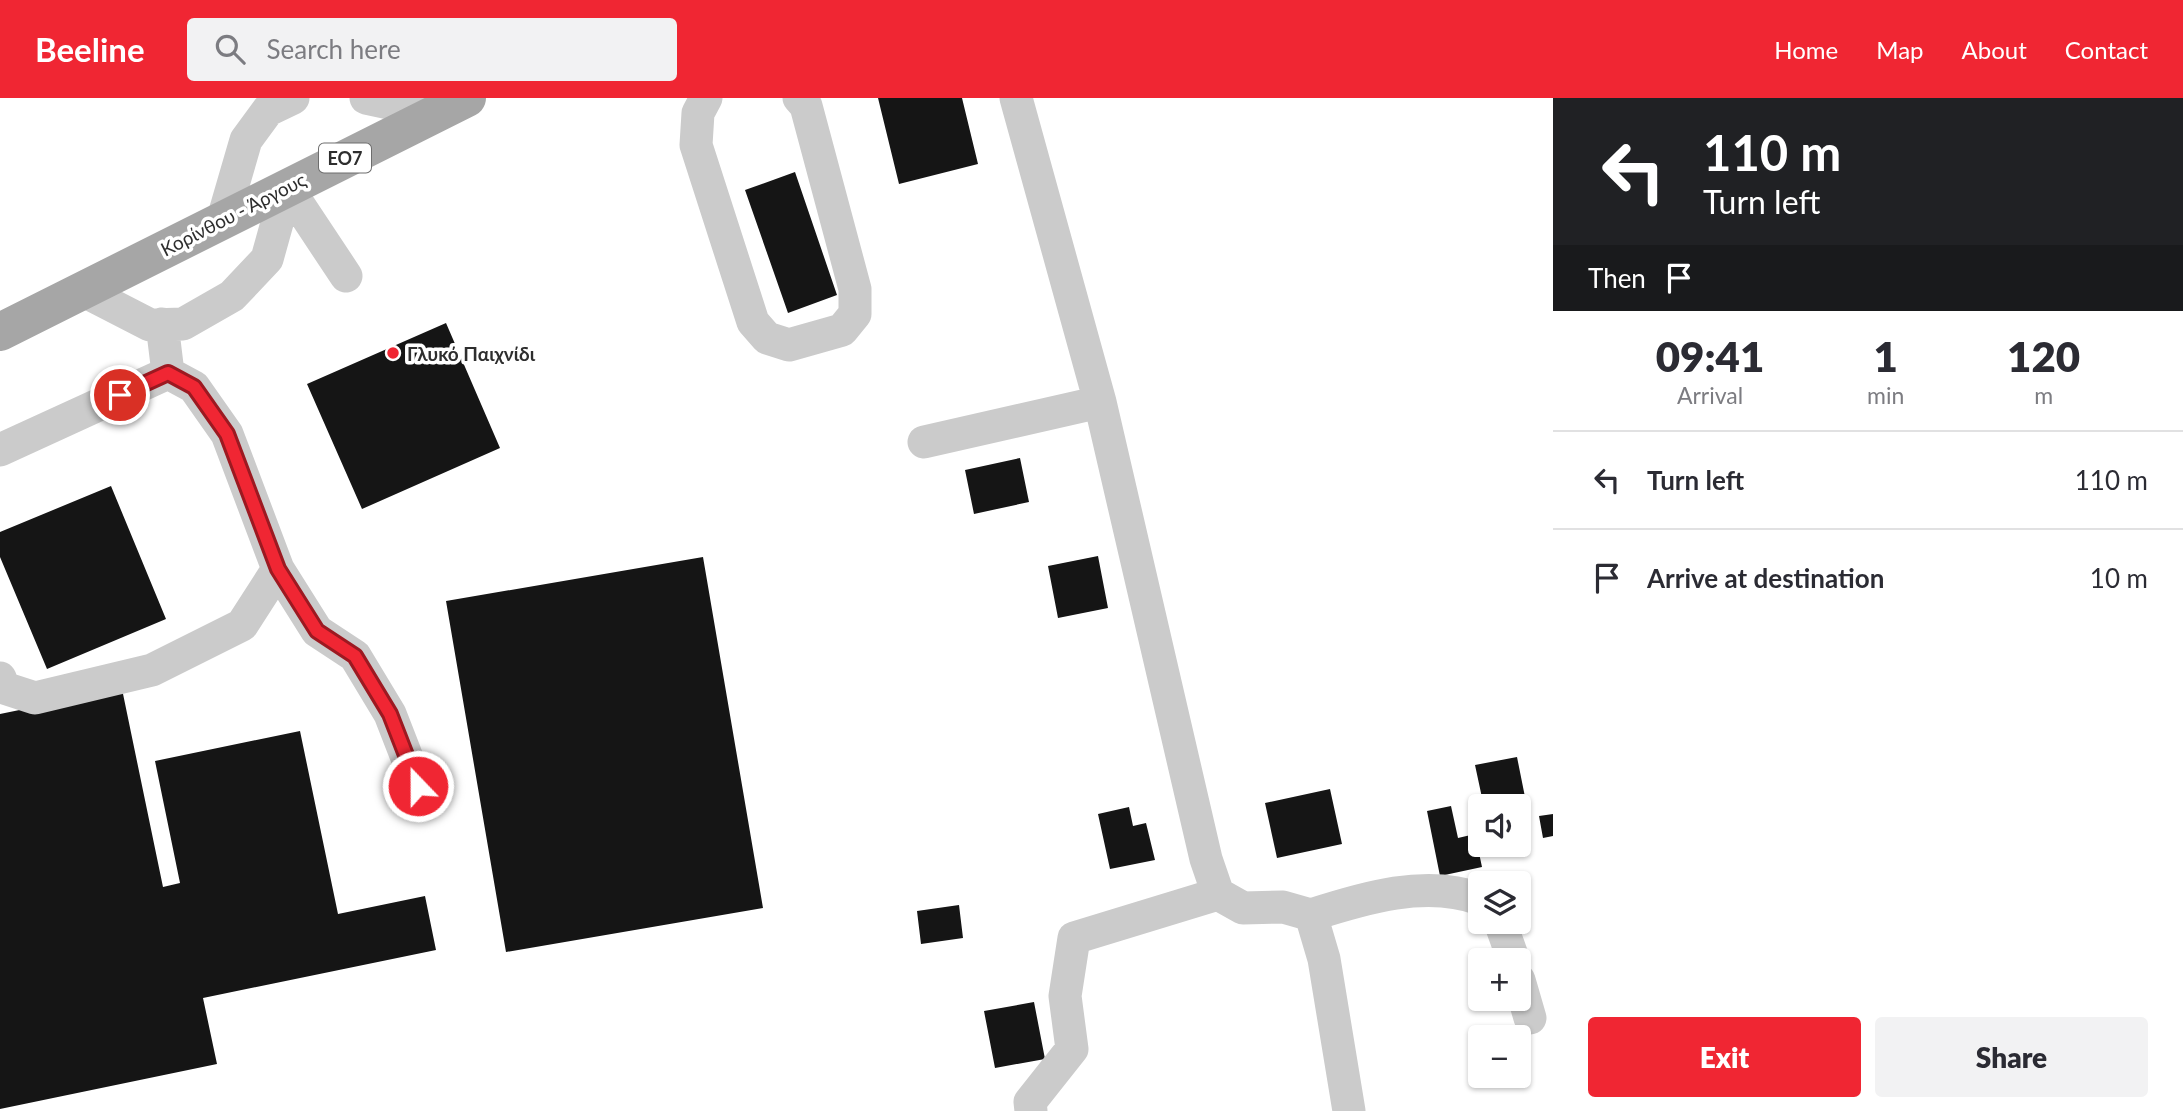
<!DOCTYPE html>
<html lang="en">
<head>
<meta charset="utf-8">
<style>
  :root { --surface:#fff; --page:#f2f2f3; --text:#2b2b33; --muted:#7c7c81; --line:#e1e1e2; --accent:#f02633 }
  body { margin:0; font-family:Lato,sans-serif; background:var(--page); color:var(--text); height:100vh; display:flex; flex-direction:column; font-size:26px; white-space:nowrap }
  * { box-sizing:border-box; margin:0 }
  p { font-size:23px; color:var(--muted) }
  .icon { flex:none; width:38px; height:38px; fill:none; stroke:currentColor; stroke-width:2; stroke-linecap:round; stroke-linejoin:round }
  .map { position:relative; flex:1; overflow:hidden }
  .side { display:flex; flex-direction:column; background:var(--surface); width:630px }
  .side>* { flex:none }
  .hud { background:#202124; color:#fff; overflow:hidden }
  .fabs { position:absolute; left:1468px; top:696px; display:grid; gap:14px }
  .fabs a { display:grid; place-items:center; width:63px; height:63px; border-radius:7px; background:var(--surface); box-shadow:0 2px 5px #0004; font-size:35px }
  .pin { position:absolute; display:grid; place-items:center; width:60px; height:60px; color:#fff; margin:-30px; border:4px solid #fff; border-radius:50%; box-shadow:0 2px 7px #0007 }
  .me { position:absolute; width:77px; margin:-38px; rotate:338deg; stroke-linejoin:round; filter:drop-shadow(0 0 5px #0008) }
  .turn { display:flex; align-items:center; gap:24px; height:147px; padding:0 35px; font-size:32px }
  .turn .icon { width:91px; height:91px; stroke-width:2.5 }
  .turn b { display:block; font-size:49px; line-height:60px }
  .then { display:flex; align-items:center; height:66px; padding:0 35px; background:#0003; gap:14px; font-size:26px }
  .eta { display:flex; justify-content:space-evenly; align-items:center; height:119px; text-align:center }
  .eta b { font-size:42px; font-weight:800; line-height:49px }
  .action { display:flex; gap:14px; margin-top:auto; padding:14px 35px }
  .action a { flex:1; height:80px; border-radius:7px; background:var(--accent); color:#fff; font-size:28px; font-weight:800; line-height:80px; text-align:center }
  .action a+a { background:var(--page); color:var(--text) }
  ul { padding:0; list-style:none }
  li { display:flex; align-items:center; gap:21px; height:98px; padding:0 35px; border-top:2px solid var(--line) }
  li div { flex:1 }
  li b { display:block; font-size:26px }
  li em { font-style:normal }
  header { display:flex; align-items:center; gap:42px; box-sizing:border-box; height:98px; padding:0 35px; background:var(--accent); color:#fff }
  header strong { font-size:33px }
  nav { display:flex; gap:38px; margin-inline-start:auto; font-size:24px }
  .search { width:490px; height:63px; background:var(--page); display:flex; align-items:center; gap:18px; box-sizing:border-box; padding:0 24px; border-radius:7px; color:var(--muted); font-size:26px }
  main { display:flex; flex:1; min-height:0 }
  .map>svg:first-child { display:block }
</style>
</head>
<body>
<header>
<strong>Beeline</strong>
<div class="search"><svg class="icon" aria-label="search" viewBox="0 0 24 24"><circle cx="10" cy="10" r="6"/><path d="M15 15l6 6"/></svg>Search here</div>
<nav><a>Home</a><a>Map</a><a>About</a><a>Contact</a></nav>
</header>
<main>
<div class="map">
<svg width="1553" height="1013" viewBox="0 0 1553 1013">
  <rect width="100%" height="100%" fill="#fff"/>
  <path fill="#151515" d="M 878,0 L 962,0 L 978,66 L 899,86 Z
    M 795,74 L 837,197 L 788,215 L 745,92 Z
    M 446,225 L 500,350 L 362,411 L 307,286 Z
    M 1020,360 L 1029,404 L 974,416 L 965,372 Z
    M 111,388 L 166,521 L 47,571 L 0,459 L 0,434 Z
    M 1098,458 L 1108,510 L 1058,520 L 1048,468 Z
    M 703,459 L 763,810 L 506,854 L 446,503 Z
    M 122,591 L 163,789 L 180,785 L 155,663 L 300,633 L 338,816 L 425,798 L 436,852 L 203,900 L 217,966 L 0,1011 L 0,616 Z
    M 1517,659 L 1526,704 L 1511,709 L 1484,709 L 1475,667 Z
    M 1330,691 L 1342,746 L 1277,760 L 1265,705 Z
    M 1451,708 L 1458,740 L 1475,736 L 1482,769 L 1440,778 L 1427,713 Z
    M 1129,709 L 1133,728 L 1146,725 L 1155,762 L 1110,771 L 1098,716 Z
    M 1553,716 L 1553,738 L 1543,740 L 1539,718 Z
    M 959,807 L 963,840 L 921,846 L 917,813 Z
    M 1034,904 L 1045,961 L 995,970 L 984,913 Z"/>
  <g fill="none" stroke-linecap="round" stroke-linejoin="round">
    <path stroke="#cbcbcb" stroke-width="33" d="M 366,0 L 436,15
      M 706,0 L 698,15 L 696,47 L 753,224 L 767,240 L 789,247 L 842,232 L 855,216 L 855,191 L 806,8 L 799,0
      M 1016,0 L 1100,304 L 1206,761 L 1218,796 L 1243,810 L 1283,809 L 1311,817 L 1324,861 L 1349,1013
      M 287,89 L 346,178
      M 223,121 L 246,42 L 268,12 L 293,0
      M 82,192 L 150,227 L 183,226 L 232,198 L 267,161 L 287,89
      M 162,226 L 168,275 L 194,289 L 227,336 L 278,471 L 317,533 L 355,558 L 390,616 L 418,688
      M 924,344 L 1100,304
      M 0,352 L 168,275
      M 0,580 L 4,590 L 35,600 L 152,572 L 242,527 L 278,471
      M 1311,817 C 1364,800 1426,781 1480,801
      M 1500,824 L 1514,863
      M 1519,882 L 1530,920
      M 1031,1013 L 1030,1004 L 1072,951 L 1065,898 L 1074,840 L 1218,796"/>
    <path stroke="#a6a6a6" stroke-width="38" d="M 0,234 L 467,0"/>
  </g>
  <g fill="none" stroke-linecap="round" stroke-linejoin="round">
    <defs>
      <path id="route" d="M 120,297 L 168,275 L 194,289 L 227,336 L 278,471 L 317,533 L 355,558 L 390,616 L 418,688"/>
    </defs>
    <use href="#route" stroke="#9c1921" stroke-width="18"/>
    <use href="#route" stroke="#f02633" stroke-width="12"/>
  </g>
  <circle fill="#f02633" stroke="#fff" stroke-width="2.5" cx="393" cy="255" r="7"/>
  <g text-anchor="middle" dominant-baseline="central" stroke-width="7" stroke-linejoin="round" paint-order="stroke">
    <rect fill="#fff" stroke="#6d6d6d" stroke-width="2" x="319" y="45.5" width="52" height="29" rx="5"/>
    <g font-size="18" font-weight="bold" fill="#2e2e2e">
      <text x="345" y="60">ΕΟ7</text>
    </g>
    <g font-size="19" fill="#2e2e2e" stroke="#fff">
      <text transform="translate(233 116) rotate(-27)">Κορίνθου - Άργους</text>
    </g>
    <g font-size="19" font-weight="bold" fill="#2e2e2e" stroke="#fff" text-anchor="start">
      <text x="407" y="255">Γλυκό Παιχνίδι</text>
    </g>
  </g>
</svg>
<div class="fabs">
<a><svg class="icon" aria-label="sound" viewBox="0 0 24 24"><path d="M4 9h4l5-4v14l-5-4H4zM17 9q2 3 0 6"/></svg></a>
<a><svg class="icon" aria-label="layers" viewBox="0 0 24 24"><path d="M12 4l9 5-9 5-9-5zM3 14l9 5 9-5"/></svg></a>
<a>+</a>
<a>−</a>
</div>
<div class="pin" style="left:120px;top:297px;background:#d93025"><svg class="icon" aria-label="arrive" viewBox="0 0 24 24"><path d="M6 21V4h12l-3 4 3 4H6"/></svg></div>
<svg class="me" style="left:418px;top:688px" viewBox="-20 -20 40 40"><circle r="17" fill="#f02633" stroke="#fff" stroke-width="3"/><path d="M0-11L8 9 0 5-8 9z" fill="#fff"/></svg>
</div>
<section class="side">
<div class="hud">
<div class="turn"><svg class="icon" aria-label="left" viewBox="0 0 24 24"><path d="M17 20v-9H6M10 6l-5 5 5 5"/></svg><div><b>110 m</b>Turn left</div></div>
<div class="then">Then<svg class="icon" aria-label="arrive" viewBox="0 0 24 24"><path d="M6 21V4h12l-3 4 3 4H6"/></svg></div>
</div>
<div class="eta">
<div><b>09:41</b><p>Arrival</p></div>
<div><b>1</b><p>min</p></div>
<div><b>120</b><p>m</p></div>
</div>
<ul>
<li><svg class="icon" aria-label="left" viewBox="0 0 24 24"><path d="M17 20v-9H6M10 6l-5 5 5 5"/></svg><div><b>Turn left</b></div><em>110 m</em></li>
<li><svg class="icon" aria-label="arrive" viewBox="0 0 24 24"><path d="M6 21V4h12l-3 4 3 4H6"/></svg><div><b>Arrive at destination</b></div><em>10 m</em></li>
</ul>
<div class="action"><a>Exit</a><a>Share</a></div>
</section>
</main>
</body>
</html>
